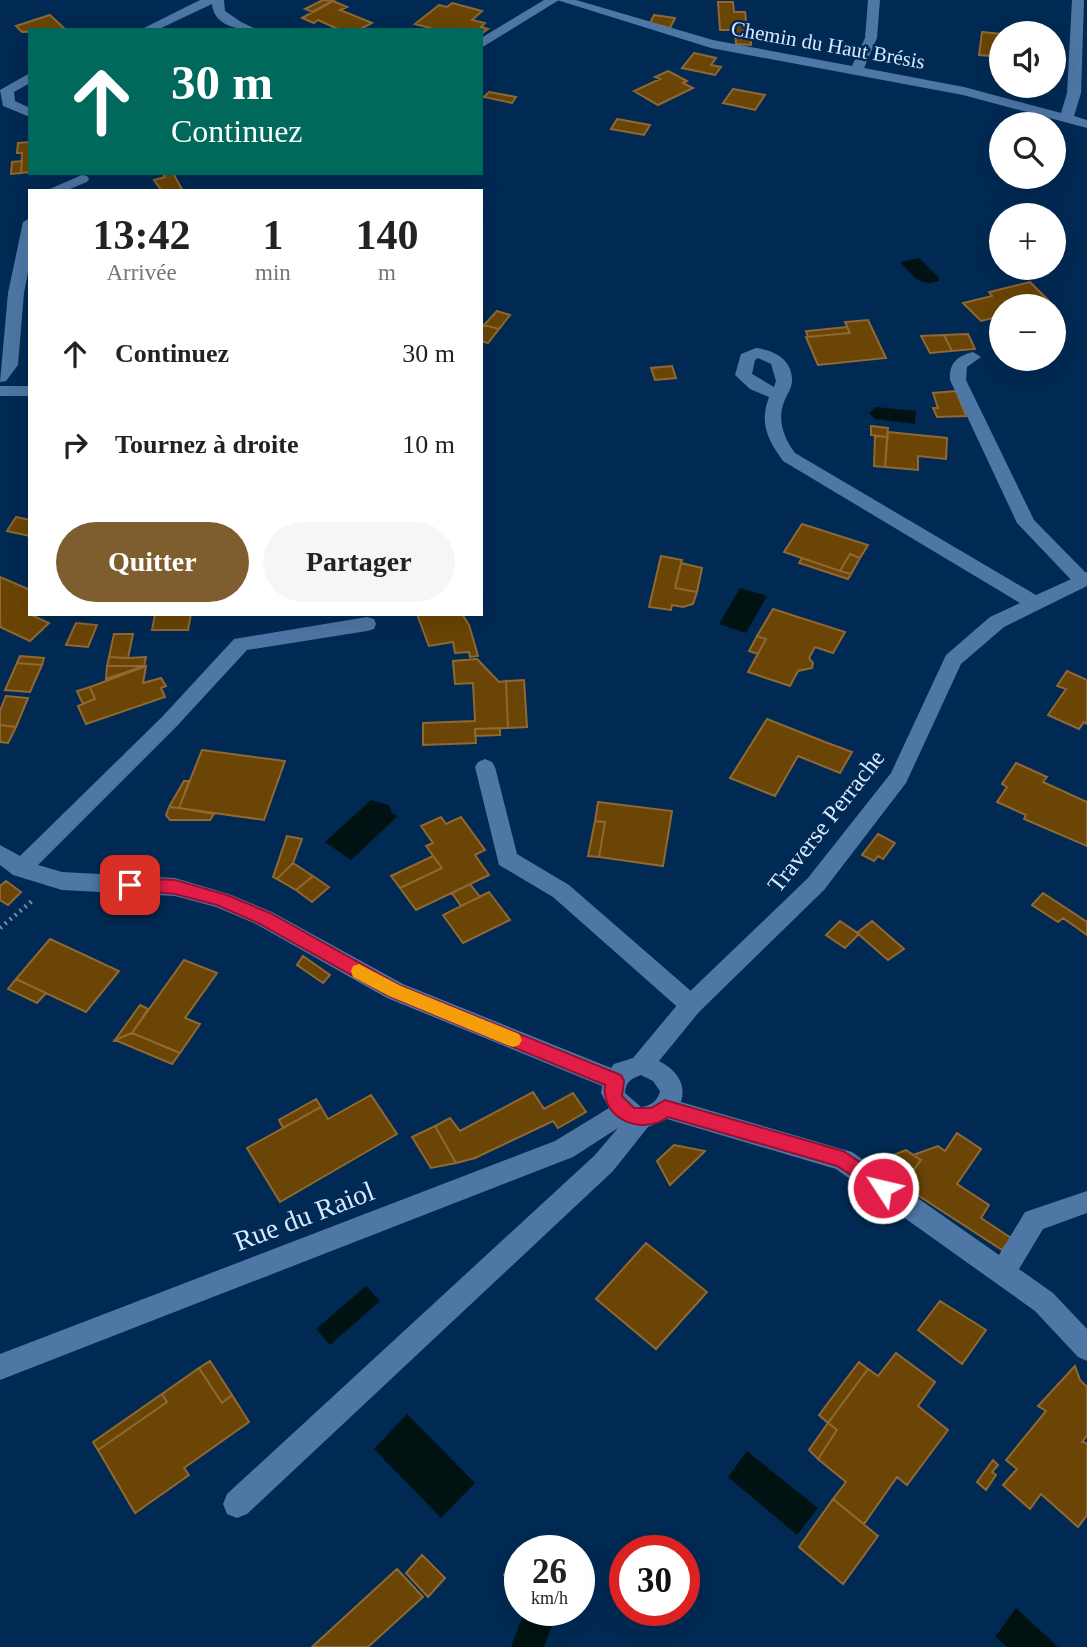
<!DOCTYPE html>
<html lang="fr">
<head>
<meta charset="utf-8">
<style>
  :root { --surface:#fff; --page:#f6f6f6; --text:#222; --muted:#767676; --accent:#7e5e2e }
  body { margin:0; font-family:Georgia,serif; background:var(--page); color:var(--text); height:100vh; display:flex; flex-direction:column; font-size:26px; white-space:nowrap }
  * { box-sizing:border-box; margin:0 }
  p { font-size:23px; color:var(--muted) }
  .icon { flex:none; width:38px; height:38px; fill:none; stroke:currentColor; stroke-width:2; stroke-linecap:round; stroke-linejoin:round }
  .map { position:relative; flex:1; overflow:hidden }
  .details { position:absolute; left:28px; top:189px; width:455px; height:427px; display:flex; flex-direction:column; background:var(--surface); border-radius:0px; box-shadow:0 7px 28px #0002 }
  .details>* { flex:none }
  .banner { position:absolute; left:28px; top:28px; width:455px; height:147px; border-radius:0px; box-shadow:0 7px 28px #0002; background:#00695c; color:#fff; overflow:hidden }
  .fabs { position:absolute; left:989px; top:21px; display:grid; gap:14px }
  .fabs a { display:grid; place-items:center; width:77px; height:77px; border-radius:50%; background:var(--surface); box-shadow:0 7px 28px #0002; font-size:35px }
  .speed { position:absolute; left:504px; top:1535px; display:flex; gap:14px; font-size:35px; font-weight:700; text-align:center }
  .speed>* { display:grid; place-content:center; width:91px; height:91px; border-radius:50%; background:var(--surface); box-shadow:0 7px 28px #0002; line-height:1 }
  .speed small { font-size:18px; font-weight:400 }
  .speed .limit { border:10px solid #d22; background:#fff; color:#111 }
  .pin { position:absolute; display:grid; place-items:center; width:60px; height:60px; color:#fff; margin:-30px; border-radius:14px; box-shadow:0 4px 10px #0006 }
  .me { position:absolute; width:77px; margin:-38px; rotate:305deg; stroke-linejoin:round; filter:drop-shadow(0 0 5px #0008) }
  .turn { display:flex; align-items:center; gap:24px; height:147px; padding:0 28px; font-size:32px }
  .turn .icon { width:91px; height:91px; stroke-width:2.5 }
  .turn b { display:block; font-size:49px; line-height:60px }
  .eta { display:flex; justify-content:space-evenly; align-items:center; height:119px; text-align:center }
  .eta b { font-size:42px; font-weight:700; line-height:49px }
  .button { display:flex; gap:14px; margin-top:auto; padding:14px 28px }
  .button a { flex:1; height:80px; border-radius:42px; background:var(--accent); color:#fff; font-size:28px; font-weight:700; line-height:80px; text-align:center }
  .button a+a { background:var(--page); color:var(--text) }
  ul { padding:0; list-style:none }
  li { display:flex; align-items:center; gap:21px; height:91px; padding:0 28px }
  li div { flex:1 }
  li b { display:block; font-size:26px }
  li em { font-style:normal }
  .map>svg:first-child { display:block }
</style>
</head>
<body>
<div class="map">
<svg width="1087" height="1647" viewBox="0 0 1087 1647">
  <rect width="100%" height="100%" fill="#002a54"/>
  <path fill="#001312" d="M 919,258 L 939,278 L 939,281 C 917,287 915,277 900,262 Z
    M 876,407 L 916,411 L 915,424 L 875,419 L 869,413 Z
    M 740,588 L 767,596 L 746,633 L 719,624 Z
    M 371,800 L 389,805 L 392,813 L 398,816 L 351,860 L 325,842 Z
    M 366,1286 L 380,1301 L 330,1345 L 316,1329 Z
    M 407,1414 L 475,1483 L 441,1518 L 374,1449 Z
    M 747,1451 L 818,1508 L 797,1535 L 728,1477 Z
    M 1016,1608 L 1058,1647 L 1007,1647 L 995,1637 Z
    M 525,1610 L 558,1610 L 544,1647 L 511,1647 Z"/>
  <path fill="#6a4505" stroke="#906832" stroke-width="2" d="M 323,0 L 333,1 L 312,12 L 305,9 Z
    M 333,1 L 347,7 L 340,10 L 372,23 L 359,30 L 340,30 L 318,20 L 314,23 L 302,18 Z
    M 718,2 L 733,2 L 734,12 L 745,12 L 747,28 L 751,28 L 751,45 L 736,44 L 735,30 L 720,30 Z
    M 452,3 L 482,11 L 472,20 L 485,23 L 481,27 L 488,29 L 481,34 L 481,30 L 438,30 L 415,24 L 439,5 L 447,7 Z
    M 50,15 L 66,30 L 22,32 L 16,26 Z
    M 654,15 L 675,18 L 670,28 L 650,23 Z
    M 982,32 L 1001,34 L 1001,57 L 979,55 Z
    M 694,53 L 716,58 L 711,65 L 721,67 L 715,75 L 682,68 Z
    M 668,71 L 687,81 L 683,83 L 693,88 L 658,105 L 634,91 L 660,79 L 655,77 Z
    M 733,89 L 765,95 L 755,110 L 723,103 Z
    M 489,92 L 516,97 L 512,103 L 484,97 Z
    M 617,119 L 650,125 L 644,135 L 611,129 Z
    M 30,142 L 30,172 L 21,173 L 22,153 L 17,153 L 18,143 Z
    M 22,161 L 21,173 L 11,174 L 12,162 Z
    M 163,173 L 173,173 L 183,191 L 162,191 L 154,180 L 165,177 Z
    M 1030,282 L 1048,300 L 1022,306 L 1001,306 L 1001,316 L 981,321 L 963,303 L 992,296 L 989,292 Z
    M 497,311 L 510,315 L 499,329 L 484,325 Z
    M 868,320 L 886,358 L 818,365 L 806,337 L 850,333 L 845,322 Z
    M 484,325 L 499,329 L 488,343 L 481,341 L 481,329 Z
    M 847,327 L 850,333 L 808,337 L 806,331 Z
    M 968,334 L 975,349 L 952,351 L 944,335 Z
    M 944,335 L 952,351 L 930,353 L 921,336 Z
    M 672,366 L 676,378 L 655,380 L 651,368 Z
    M 956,391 L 966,416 L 937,417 L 933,408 L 938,408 L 933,393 Z
    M 871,426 L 888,428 L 887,437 L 871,435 Z
    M 888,432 L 947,438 L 946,459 L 918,456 L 918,470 L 885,467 Z
    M 875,436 L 887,437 L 885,467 L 874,466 Z
    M 16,517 L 30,520 L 30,536 L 7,531 Z
    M 802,524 L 868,545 L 860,558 L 850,554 L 840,571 L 784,552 Z
    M 850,554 L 860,558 L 851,574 L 840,571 Z
    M 661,556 L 682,560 L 675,588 L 697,592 L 693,604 L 683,607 L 672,605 L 671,610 L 649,607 Z
    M 802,558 L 840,571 L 851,574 L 848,579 L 799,563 Z
    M 681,563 L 702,568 L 697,592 L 675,588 Z
    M 0,577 L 30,590 L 29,614 L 49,623 L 30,641 L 0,627 Z
    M 773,609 L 845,632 L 833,653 L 815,647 L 809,658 L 813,663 L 812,668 L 798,671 L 790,686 L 748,672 L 766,639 L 757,636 Z
    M 155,614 L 191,614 L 188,630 L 152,630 Z
    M 417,614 L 462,614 L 469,625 L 478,656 L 470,657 L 469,652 L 455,653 L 453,642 L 429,646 Z
    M 76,623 L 97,625 L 88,647 L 66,645 Z
    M 114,634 L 133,634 L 128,658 L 109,657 Z
    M 757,636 L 766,639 L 758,654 L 749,651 Z
    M 20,656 L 44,658 L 42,665 L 17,663 Z
    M 109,657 L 128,658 L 146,657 L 144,666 L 107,666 Z
    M 477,659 L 499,682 L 506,681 L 508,728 L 475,729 L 476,743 L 423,745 L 423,723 L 475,721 L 473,683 L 455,684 L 453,661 Z
    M 17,663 L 42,665 L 30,692 L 5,690 Z
    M 107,666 L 144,666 L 106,679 Z
    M 146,666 L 143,683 L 161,678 L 166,686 L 161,688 L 165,697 L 86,724 L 78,706 L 95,699 L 90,687 Z
    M 1067,671 L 1087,680 L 1087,724 L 1084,722 L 1079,729 L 1048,715 L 1066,689 L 1057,686 Z
    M 524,680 L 527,727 L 508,728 L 506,681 Z
    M 90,687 L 95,699 L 83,704 L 77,691 Z
    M 6,696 L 28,698 L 16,727 L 0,725 L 0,711 Z
    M 767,719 L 825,742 L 852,752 L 840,773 L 798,756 L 775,796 L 730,778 Z
    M 0,725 L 16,727 L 8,743 L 0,742 Z
    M 500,728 L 500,735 L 475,736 L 475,729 Z
    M 202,750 L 285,761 L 264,820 L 179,808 Z
    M 1016,763 L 1047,777 L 1043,782 L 1087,802 L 1087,846 L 1024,819 L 1026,815 L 997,802 L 1007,787 L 1002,784 Z
    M 184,781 L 189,781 L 179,808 L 169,807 Z
    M 598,802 L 672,811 L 663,866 L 599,857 L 605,822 L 595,821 Z
    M 169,807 L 179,808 L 214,814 L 210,820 L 170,820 L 166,815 Z
    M 441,817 L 446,824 L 461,817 L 485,850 L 475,855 L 489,875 L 416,910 L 400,888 L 442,868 L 426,846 L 433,843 L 421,826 Z
    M 595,821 L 605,822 L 599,857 L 588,856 Z
    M 878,834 L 895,843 L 883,859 L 878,856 L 874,861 L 862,855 Z
    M 287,836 L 302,839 L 293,863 L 277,879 L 273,877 Z
    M 433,856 L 442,868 L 400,888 L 391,876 Z
    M 293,863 L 313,876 L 296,890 L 277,879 Z
    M 313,876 L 329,887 L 312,902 L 296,890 Z
    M 6,881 L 21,892 L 8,905 L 0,900 L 0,886 Z
    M 470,884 L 480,897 L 461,906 L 452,893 Z
    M 489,892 L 510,920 L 463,943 L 443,915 Z
    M 1043,893 L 1087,922 L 1087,935 L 1063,918 L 1058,922 L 1032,905 Z
    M 840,921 L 859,934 L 845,948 L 826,935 Z
    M 872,921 L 904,949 L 888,960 L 857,933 Z
    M 50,939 L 119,971 L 86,1012 L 16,979 Z
    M 303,956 L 330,975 L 323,983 L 297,965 Z
    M 184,960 L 217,973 L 185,1018 L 200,1024 L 180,1053 L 132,1033 Z
    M 16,979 L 46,993 L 37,1003 L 8,989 Z
    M 140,1005 L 148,1009 L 132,1033 L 115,1040 Z
    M 132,1033 L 180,1053 L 172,1064 L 115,1040 Z
    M 533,1092 L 544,1109 L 573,1093 L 586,1112 L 558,1128 L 553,1121 L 475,1158 L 456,1163 L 435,1126 L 450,1118 L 460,1131 Z
    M 371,1095 L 397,1134 L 280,1202 L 247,1148 L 321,1107 L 328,1119 Z
    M 316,1099 L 321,1107 L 283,1128 L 279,1120 Z
    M 435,1126 L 456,1163 L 431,1168 L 412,1137 Z
    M 957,1133 L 981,1149 L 957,1184 L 989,1205 L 981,1218 L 1011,1238 L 1002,1250 L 902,1185 L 921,1160 L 913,1155 L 938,1146 L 945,1151 Z
    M 674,1145 L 705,1151 L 670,1185 L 657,1161 Z
    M 906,1150 L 921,1160 L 902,1185 L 872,1163 Z
    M 646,1243 L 707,1292 L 656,1349 L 596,1299 Z
    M 940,1301 L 986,1330 L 962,1364 L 918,1330 Z
    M 896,1353 L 935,1382 L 918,1406 L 948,1430 L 907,1485 L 897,1477 L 864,1524 L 833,1499 L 846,1482 L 818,1459 L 837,1430 L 828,1423 L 868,1369 L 878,1376 Z
    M 210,1361 L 232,1395 L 222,1403 L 199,1368 Z
    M 859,1362 L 868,1369 L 828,1423 L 819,1415 Z
    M 1075,1366 L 1080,1380 L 1087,1387 L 1087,1436 L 1082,1442 L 1087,1443 L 1087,1515 L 1078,1527 L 1041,1494 L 1030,1509 L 1003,1485 L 1017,1469 L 1006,1460 L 1046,1411 L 1038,1406 Z
    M 199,1368 L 222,1403 L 232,1395 L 249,1422 L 184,1468 L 189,1475 L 135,1513 L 98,1450 L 167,1402 L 162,1394 Z
    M 162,1394 L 167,1402 L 98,1450 L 93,1442 Z
    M 828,1423 L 837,1430 L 818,1459 L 809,1450 Z
    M 993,1460 L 998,1465 L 992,1472 L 996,1475 L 986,1490 L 977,1482 Z
    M 833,1499 L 878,1536 L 843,1584 L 799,1547 Z
    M 538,1537 L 549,1541 L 546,1550 L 526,1550 Z
    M 422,1555 L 445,1578 L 428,1597 L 406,1573 Z
    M 520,1557 L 520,1582 L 504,1575 Z
    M 397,1569 L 423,1597 L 368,1647 L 312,1647 Z"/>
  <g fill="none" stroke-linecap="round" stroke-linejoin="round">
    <path stroke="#6f8dac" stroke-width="4.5" stroke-dasharray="2 4.5" stroke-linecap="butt" d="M 0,928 L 32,901"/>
    <path fill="#4e77a6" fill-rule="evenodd" d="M 200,0 L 224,0 L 225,11 L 241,22 L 258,30 C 240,30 214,27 212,4 L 157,30 L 140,30 Z
      M 544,0 L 559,0 L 481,48 L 481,38 Z
      M 30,73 L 30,83 L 14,92 L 15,101 L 30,108 L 30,117 L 3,106 L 0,90 Z
      M 973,352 L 981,357 L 967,367 L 966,380 L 1034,520 L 1087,574 L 1087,586 L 1076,585 L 1017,523 L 950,380 C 949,363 957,356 973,352 Z
      M 485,759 L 492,762 L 495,767 L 517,854 L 569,885 L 699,998 L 702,1005 L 699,1012 L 691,1015 L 683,1012 L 553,897 L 499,865 L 475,767 L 478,762 Z"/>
    <path fill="#4e77a6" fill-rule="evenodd" d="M 557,0 L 576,0 L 713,40 L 852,66 L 865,38 L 868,0 L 880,0 L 877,38 L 864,68 L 964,87 L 1061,113 L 1067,93 L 1072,0 L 1084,0 L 1081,93 L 1074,116 L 1087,120 L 1087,128 L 963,95 L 711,48 Z
      M 82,175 L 87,176 L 89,179 L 87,182 L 65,191 L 45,191 Z
      M 30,218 L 30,262 L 24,293 L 18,365 L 6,381 L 0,382 L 8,293 L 23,222 Z
      M 756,348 C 774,350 793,360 792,381 C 792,388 786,396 784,402 C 777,420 784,439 795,453 L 1036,595 L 1087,572 L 1087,586 L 1004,627 L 961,664 L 906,783 L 824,890 L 699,1012 L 659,1061 C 675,1069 687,1083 681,1102 L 852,1152 L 999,1255 L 1025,1212 L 1087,1191 L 1087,1213 L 1043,1229 L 1019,1269 L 1053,1293 L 1087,1329 L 1087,1361 L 1078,1357 L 1035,1311 L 836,1169 L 667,1119 L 648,1127 L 613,1171 L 247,1514 L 237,1518 L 227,1514 L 223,1504 L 227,1494 L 595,1155 L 618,1128 L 573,1157 L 0,1380 L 0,1354 L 555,1141 L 609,1108 L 601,1093 L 602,1086 L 387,998 L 256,924 L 216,907 L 175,896 L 62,890 L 13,875 L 0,865 L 0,845 L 20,856 L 162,717 L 234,639 L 367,617 L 374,619 L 376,624 L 374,629 L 367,631 L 247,650 L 176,727 L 38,865 L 62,872 L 175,878 L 229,894 L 272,912 L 403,984 L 611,1068 L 614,1064 L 633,1058 L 683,998 L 808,878 L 891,773 L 946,655 L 990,617 L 1020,603 L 783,461 C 768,440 759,424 769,397 L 750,389 L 735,375 L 741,354 ZM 758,358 L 771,364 L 776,381 L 774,387 L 752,374 L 755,360 ZM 641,1075 L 653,1081 L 660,1091 C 658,1101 650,1106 641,1107 L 625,1093 C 626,1081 631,1079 641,1075 Z
      M 0,386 L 30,386 L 30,396 L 0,396 Z"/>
  </g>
  <path fill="#e11d48" stroke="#92132f" stroke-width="2" d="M 130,878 L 175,880 L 227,895 L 270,913 L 401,986 L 621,1075 L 624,1081 L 622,1096 L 634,1108 L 651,1108 L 665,1100 L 843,1151 L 890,1182 L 892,1188 L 890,1194 L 883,1196 L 837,1166 L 668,1117 C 641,1136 601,1119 605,1085 L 389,996 L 258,923 L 217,905 L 175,894 L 124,889 L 122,885 L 124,880 Z"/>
  <path fill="#f59e0b" d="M 359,964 L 401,986 L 519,1034 L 522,1040 L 519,1045 L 513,1047 L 507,1045 L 389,996 L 353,977 L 351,971 L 353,966 Z"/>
  <g text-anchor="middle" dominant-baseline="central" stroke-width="5" stroke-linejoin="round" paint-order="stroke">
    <g font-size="21" fill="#d7e9fe" stroke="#002a54">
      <text transform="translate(828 45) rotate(10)">Chemin du Haut Brésis</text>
    </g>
    <g font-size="24" fill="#d7e9fe" stroke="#002a54">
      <text transform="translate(826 821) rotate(-52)">Traverse Perrache</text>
    </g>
    <g font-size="28" fill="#d7e9fe" stroke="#002a54">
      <text transform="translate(304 1216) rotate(-21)">Rue du Raiol</text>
    </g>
  </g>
</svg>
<div class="fabs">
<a><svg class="icon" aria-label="sound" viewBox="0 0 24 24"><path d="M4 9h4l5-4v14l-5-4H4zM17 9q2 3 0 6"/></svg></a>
<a><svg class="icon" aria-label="search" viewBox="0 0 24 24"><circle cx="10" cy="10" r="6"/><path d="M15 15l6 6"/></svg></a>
<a>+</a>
<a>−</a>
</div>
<div class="speed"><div>26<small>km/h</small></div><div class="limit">30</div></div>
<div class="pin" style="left:130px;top:885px;background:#d93025"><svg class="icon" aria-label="arrive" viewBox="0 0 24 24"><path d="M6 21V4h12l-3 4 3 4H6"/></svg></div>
<svg class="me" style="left:883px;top:1188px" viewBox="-20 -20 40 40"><circle r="17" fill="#e11d48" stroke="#fff" stroke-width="3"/><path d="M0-11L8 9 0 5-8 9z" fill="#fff"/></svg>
<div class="banner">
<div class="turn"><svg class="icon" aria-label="ahead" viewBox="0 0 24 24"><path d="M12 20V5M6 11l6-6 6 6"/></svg><div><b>30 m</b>Continuez</div></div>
</div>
<section class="details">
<div class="eta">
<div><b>13:42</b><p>Arrivée</p></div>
<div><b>1</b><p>min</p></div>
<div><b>140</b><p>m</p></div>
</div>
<ul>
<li><svg class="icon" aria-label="ahead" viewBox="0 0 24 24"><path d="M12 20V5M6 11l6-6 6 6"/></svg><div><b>Continuez</b></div><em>30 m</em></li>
<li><svg class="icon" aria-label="right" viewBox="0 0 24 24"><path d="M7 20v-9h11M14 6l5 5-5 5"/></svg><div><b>Tournez à droite</b></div><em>10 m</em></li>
</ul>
<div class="button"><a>Quitter</a><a>Partager</a></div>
</section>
</div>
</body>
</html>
